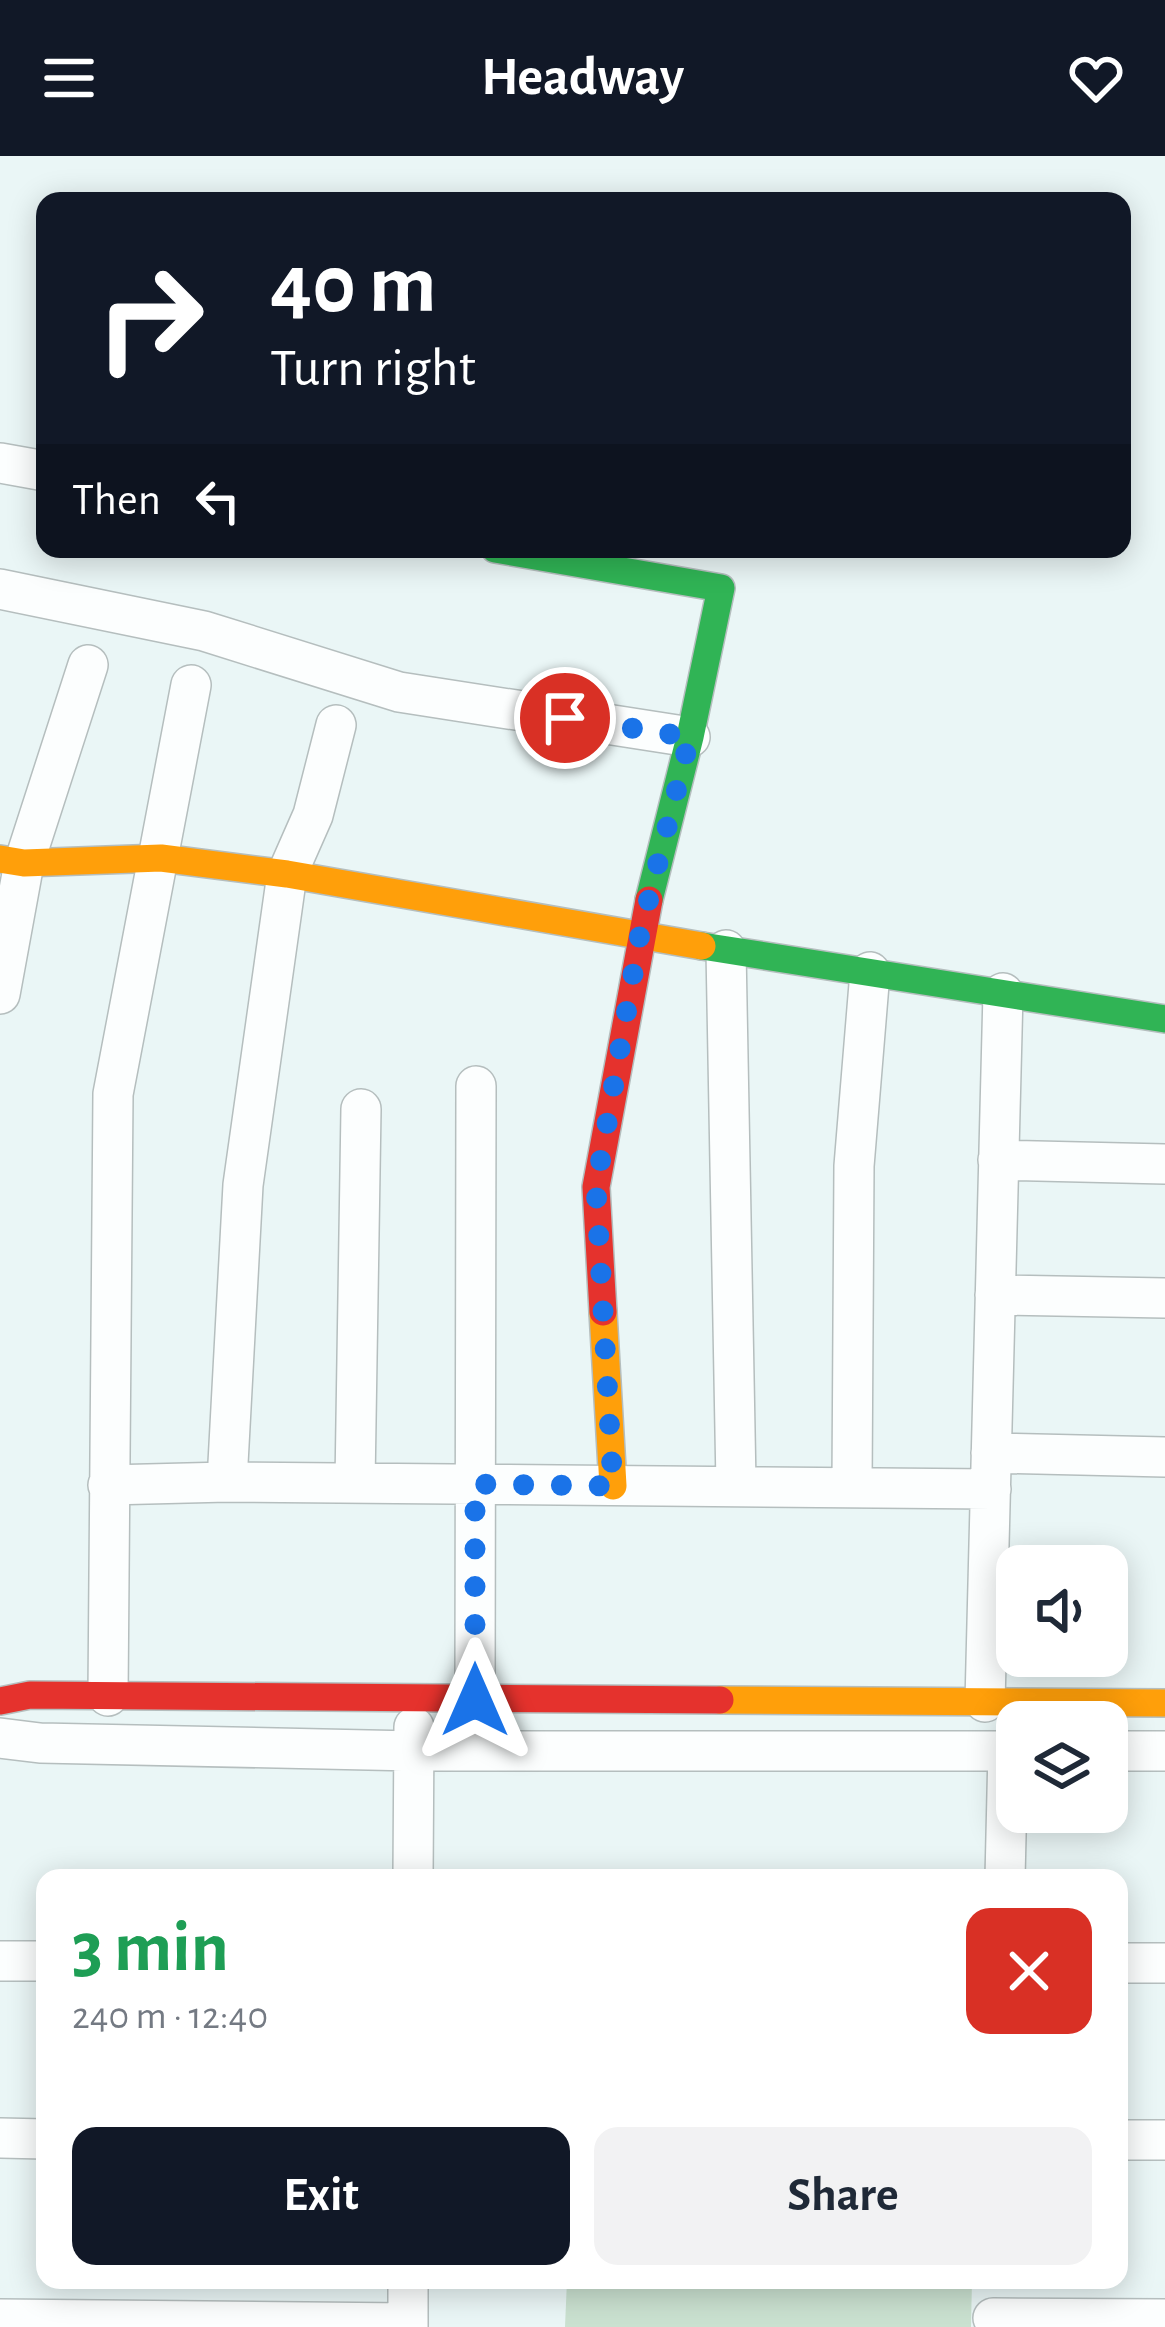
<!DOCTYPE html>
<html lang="en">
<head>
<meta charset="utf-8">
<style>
  :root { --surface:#fff; --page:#f2f2f3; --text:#1f2937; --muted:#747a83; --accent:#111827 }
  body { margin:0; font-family:"Alegreya Sans",sans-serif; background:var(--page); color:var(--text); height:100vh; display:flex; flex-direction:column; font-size:45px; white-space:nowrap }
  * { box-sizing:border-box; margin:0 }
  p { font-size:39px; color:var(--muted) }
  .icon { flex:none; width:66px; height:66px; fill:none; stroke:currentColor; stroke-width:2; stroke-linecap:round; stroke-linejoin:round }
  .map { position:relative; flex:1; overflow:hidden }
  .side { position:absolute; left:36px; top:1713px; width:1092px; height:420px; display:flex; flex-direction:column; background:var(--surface); border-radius:24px; box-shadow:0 6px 30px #0003 }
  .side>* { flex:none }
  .banner { position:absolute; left:36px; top:36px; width:1095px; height:366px; border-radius:24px; box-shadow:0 6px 30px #0003; background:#111827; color:#fff; overflow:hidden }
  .fabs { position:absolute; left:996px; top:1389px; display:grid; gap:24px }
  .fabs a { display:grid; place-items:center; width:132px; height:132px; border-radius:24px; background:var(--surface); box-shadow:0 6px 30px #0003; font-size:60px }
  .pin { position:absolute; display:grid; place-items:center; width:102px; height:102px; color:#fff; margin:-51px; border:6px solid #fff; border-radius:50%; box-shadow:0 3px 12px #0007 }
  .me { position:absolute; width:132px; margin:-66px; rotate:0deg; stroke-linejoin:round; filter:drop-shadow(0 0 9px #0008) }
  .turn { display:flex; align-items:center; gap:42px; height:252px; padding:0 36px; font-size:54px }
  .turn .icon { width:156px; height:156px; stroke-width:2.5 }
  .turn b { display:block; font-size:84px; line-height:102px }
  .then { display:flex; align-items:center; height:114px; padding:0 36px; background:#0003; gap:24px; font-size:45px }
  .round { display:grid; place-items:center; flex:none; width:126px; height:126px; border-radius:24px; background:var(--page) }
  .headline { display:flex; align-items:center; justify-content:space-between; height:204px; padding:0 36px }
  h1 { font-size:72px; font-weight:700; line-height:90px; color:#1e9e55 }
  .cta { display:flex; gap:24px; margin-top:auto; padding:24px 36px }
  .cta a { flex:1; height:138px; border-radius:24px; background:var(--accent); color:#fff; font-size:48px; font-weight:700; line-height:138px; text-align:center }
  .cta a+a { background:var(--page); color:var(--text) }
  header { display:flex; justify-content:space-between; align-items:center; height:156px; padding:0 36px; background:var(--accent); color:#fff; font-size:54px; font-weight:700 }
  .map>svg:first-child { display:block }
</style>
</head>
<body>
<header><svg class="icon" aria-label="menu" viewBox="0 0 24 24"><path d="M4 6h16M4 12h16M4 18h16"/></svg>Headway<svg class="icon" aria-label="heart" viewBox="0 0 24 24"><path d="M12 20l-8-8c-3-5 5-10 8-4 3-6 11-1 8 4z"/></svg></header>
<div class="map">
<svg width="1165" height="2171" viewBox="0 0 1165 2171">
  <rect width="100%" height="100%" fill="#eaf6f6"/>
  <path fill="#cae1d0" d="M 567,2124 L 972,2124 L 971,2171 L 565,2171 Z"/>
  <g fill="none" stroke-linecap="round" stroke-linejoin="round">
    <defs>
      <path id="street" d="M 0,307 L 45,315
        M 0,433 L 204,475 L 399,536 L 690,581
        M 726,794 L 736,1328
        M 0,838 L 24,707 L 88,509
        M 998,1004 L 1165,1008
        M 995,1139 L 1165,1142
        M 991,1297 L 1165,1301
        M 227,1326 L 243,1029 L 287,718 L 313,659 L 336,569
        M 355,1327 L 361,953
        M 108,1329 L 227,1326 L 991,1333
        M 852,1330 L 854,1010 L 870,816
        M 108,1540 L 113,938 L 191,529
        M 475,1544 L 476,930
        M 985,1546 L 1003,837
        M 0,1582 L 40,1587 L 414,1595 L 1017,1595
        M 1107,1595 L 1165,1595
        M 413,1722 L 414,1571
        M 1005,1722 L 1008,1595
        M 0,1805 L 45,1805
        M 1119,1807 L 1165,1807
        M 0,1982 L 45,1983
        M 1119,1984 L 1165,1984
        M 993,2162 L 1165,2163
        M 0,2163 L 408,2167
        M 408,2171 L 408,2124"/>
      <path id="fast" d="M 495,393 L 721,432 L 690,581 L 649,744
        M 702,790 L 1165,863"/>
      <path id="slow" d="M 0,703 L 24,707 L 161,702 L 287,718 L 702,790
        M 603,1156 L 613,1330
        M 720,1544 L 1165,1547"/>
      <path id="jam" d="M 603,1156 L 596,1031 L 649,744
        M 0,1545 L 30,1539 L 720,1544"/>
    </defs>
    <use href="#street" stroke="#b5bebe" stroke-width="42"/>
    <use href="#fast" stroke="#b5bebe" stroke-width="30"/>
    <use href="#slow" stroke="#b5bebe" stroke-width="30"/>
    <use href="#jam" stroke="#b5bebe" stroke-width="30"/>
    <use href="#street" stroke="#fcfefe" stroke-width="39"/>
    <use href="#fast" stroke="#30b455" stroke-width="27"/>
    <use href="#slow" stroke="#ff9f0a" stroke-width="27"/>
    <use href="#jam" stroke="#e5322d" stroke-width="27"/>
  </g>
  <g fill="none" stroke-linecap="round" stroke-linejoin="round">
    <path stroke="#1a73e8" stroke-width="21" stroke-dasharray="0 37.8" d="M 475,1544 L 475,1328 L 613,1330 L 596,1031 L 640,778 L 690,581 L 565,562"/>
  </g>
</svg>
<div class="fabs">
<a><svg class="icon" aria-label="sound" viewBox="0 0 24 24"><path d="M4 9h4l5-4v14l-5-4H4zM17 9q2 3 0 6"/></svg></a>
<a><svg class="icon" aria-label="layers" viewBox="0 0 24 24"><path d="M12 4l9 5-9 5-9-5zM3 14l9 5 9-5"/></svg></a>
</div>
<div class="pin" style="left:565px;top:562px;background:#d93025"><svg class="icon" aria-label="arrive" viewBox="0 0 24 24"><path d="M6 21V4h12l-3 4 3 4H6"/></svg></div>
<svg class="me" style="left:475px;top:1544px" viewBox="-20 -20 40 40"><path d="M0-17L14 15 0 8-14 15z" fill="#1a73e8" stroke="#fff" stroke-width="4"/></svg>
<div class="banner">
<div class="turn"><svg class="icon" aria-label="right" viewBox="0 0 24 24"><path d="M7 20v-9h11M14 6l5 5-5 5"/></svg><div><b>40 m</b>Turn right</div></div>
<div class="then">Then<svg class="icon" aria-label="left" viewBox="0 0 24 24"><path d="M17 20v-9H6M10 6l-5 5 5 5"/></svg></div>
</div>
<section class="side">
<div class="headline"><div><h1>3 min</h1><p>240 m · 12:40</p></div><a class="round" style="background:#d93025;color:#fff"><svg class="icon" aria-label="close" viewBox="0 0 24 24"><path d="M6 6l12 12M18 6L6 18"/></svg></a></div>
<div class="cta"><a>Exit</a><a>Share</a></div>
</section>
</div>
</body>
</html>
